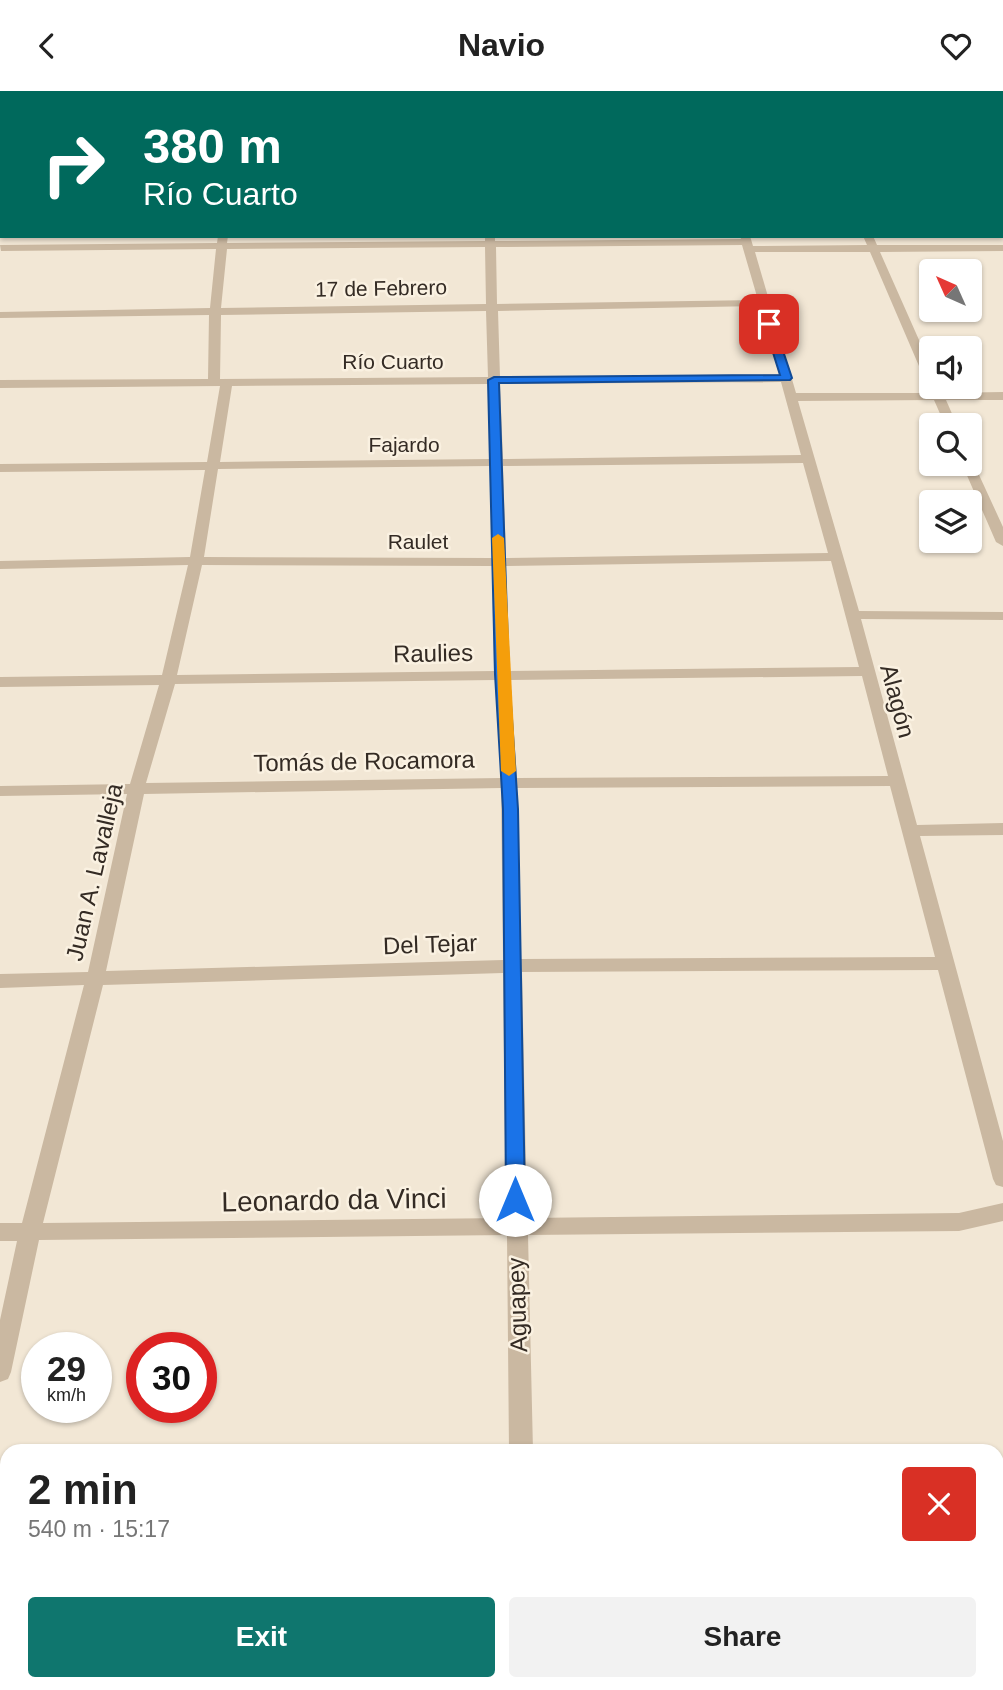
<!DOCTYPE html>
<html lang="en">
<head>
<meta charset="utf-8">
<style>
  :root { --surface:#fff; --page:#f2f2f2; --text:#222; --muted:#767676; --accent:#0f766e }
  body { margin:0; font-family:Helvetica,sans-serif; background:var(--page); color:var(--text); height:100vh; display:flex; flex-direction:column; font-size:26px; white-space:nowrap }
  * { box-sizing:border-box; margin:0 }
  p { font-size:23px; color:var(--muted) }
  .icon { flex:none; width:38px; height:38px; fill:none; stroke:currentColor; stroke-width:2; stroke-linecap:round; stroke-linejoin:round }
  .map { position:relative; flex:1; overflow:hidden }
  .panel { position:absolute; left:0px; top:1353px; width:1004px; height:247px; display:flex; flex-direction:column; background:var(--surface); border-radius:21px 21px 0 0; box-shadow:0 2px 5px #0004 }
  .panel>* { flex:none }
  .guide { position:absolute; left:0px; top:0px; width:1004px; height:147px; box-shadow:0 2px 5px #0004; background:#00695c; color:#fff; overflow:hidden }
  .needle { width:46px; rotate:315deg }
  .fabs { position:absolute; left:919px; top:168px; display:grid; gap:14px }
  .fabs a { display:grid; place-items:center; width:63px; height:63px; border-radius:7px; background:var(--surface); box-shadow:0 2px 5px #0004; font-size:35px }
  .speed { position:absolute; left:21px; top:1241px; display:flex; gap:14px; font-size:35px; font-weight:700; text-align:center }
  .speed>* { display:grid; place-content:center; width:91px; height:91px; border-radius:50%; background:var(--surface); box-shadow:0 2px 5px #0004; line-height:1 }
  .speed small { font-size:18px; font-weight:400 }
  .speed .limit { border:10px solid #d22; background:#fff; color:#111 }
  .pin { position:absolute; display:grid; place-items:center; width:60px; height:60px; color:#fff; margin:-30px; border-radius:14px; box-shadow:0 4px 10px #0006 }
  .me { position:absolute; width:77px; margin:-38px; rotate:0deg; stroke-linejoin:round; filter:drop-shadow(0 0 5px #0008) }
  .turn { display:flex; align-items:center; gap:24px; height:147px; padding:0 28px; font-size:32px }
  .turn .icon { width:91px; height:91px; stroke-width:2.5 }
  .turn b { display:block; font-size:49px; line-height:60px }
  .round { display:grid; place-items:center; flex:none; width:74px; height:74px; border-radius:7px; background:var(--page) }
  .overview { display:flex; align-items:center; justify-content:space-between; height:119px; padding:0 28px }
  h1 { font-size:42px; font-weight:700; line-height:52px }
  .primary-button { display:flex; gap:14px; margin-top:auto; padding:14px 28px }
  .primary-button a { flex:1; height:80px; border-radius:7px; background:var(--accent); color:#fff; font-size:28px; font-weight:700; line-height:80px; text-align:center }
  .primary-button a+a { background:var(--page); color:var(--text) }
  header { display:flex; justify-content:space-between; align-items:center; height:91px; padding:0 28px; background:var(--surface); font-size:32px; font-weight:700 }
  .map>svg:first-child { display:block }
</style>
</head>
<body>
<header><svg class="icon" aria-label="back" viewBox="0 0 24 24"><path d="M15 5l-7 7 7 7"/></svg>Navio<svg class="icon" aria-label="heart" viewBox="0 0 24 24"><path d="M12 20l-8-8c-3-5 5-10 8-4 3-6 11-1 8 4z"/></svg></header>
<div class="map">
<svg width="1003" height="1599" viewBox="0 0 1003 1599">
  <rect width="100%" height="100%" fill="#f2e7d5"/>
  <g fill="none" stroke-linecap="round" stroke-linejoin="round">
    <path fill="#cab8a1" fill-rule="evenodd" d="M 59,0 L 67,0 L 67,2 L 59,2 Z
      M 274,0 L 282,0 L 273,2 Z
      M 413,0 L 421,0 L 412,2 Z
      M 590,0 L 598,0 L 599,2 L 590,2 Z
      M 786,0 L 794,0 L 794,2 L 786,2 Z
      M 974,0 L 982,0 L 983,2 L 974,2 Z
      M 0,47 L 2,47 L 2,53 L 0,53 Z
      M 0,83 L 2,83 L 2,89 L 0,89 Z
      M 218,145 L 228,145 L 227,152 L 485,150 L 485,145 L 495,145 L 495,150 L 741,148 L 740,145 L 750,145 L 753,155 L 867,154 L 863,145 L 873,145 L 877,154 L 1003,154 L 1003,160 L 880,161 L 931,276 L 931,293 L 925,289 L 870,161 L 755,161 L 796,302 L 931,302 L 928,296 L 931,293 L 931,296 L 940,296 L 943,302 L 1003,301 L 1003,309 L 946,309 L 957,334 L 945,334 L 934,309 L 798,310 L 859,520 L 1003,521 L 1003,529 L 861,528 L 917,734 L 1003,732 L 1003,744 L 920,745 L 1003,1050 L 1003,1096 L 996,1094 L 993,1088 L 938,879 L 522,881 L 527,1127 L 959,1122 L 1003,1112 L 1003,1130 L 959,1140 L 528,1144 L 533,1360 L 509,1360 L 507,1144 L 39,1149 L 11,1281 L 8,1288 L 0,1291 L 0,1229 L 17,1150 L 0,1150 L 0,1132 L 22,1132 L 84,894 L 0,897 L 0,883 L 88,881 L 127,703 L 0,705 L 0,695 L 130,693 L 159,594 L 0,596 L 0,586 L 162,584 L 188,474 L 0,478 L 0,470 L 190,466 L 205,379 L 0,381 L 0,373 L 207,371 L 220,295 L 0,297 L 0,289 L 208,288 L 209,224 L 0,227 L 0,221 L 210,217 L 216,158 L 1,160 L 0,154 L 217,152 ZM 742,154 L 758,209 L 497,213 L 496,156 ZM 485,156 L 486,213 L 221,217 L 227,158 ZM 759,215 L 779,283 L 500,286 L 498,220 ZM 486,220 L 488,286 L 220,288 L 221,224 ZM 781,291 L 801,364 L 503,368 L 500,293 ZM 488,293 L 490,368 L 220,371 L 232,295 ZM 803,372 L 828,462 L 506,467 L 503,375 ZM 490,375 L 492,467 L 204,466 L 218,378 ZM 831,470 L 859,576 L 509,580 L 506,475 ZM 202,474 L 492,475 L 494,580 L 177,584 ZM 862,585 L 888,685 L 517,687 L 510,589 ZM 495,589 L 501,687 L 146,692 L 175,593 ZM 890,695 L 935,866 L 521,868 L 517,697 ZM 501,697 L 503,869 L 106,880 L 144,703 ZM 503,882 L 506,1127 L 43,1132 L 103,894 Z
      M 970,370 L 974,373 L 1003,436 L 1003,455 L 996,451 L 962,373 L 970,373 Z
      M 998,1460 L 1003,1460 L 1003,1484 L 998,1484 Z
      M 0,1481 L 7,1481 L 7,1505 L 0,1505 Z
      M 515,1592 L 541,1592 L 541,1599 L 515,1599 Z"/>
  </g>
  <path fill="#1a73e8" stroke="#114b97" stroke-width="2" d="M 769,230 L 774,233 L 792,287 L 790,289 L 499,292 L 509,583 L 518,718 L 525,1109 L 522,1114 L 515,1117 L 508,1114 L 506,1109 L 503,718 L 495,583 L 488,289 L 494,286 L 780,284 L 764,233 Z"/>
  <path fill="#f59e0b" d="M 498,443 L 504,447 L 516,680 L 509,685 L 501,680 L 492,447 Z"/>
  <g text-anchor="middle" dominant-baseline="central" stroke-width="5" stroke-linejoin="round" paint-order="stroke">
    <g font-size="21" fill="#342b24" stroke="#faf1e1">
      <text transform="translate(381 197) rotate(-1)">17 de Febrero</text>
      <text x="393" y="270">Río Cuarto</text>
      <text x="404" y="353">Fajardo</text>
      <text x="418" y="450">Raulet</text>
    </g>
    <g font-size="24" fill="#342b24" stroke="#faf1e1">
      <text transform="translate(433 562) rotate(-1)">Raulies</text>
      <text transform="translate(898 610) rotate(75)">Alagón</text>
      <text transform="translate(364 670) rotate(-1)">Tomás de Rocamora</text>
      <text transform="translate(94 781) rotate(-77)">Juan A. Lavalleja</text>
      <text transform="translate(430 853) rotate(-2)">Del Tejar</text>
      <text transform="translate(517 1214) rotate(-92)">Aguapey</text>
    </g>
    <g font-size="28" fill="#342b24" stroke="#faf1e1">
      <text transform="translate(334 1109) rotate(-1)">Leonardo da Vinci</text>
    </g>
  </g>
</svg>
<div class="fabs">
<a><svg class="needle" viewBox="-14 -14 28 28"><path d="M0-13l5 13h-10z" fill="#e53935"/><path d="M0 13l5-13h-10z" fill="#767676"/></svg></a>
<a><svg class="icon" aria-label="sound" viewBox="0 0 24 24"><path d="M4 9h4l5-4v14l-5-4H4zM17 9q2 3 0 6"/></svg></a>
<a><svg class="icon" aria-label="search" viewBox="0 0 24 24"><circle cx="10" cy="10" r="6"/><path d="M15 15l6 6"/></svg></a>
<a><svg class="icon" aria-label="layers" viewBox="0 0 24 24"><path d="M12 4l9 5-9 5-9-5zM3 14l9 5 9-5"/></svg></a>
</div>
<div class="speed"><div>29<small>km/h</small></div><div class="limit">30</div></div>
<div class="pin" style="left:769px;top:233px;background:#d93025"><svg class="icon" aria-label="arrive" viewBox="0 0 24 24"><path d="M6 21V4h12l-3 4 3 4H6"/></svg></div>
<svg class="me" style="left:515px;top:1109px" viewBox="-20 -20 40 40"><circle r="19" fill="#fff"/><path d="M0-13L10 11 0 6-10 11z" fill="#1a73e8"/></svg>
<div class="guide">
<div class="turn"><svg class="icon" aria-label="right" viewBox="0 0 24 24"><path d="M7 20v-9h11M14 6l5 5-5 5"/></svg><div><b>380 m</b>Río Cuarto</div></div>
</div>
<section class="panel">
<div class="overview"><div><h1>2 min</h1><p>540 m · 15:17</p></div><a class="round" style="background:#d93025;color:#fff"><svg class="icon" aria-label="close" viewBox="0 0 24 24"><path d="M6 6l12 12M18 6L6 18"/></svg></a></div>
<div class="primary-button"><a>Exit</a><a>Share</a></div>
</section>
</div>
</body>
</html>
